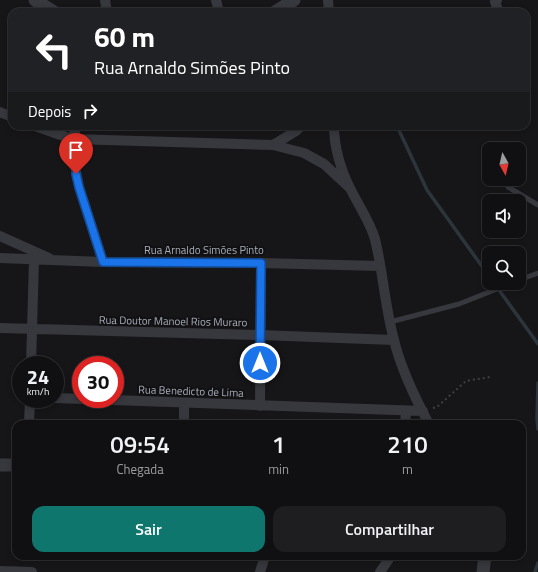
<!DOCTYPE html>
<html lang="pt">
<head>
<meta charset="utf-8">
<style>
  :root { --surface:#101012; --page:#1e1e20; --text:#f1f3f6; --muted:#9c9d9f; --line:#303032; --accent:#0f766e }
  body { margin:0; font-family:"Titillium Web",sans-serif; background:var(--page); color:var(--text); height:100vh; display:flex; flex-direction:column; font-size:15px; white-space:nowrap }
  * { box-sizing:border-box; margin:0 }
  p { font-size:13px; color:var(--muted) }
  .icon { flex:none; width:22px; height:22px; fill:none; stroke:currentColor; stroke-width:2; stroke-linecap:round; stroke-linejoin:round }
  .map { position:relative; flex:1; overflow:hidden }
  .side { position:absolute; left:12px; top:420px; width:514px; height:140px; display:flex; flex-direction:column; background:var(--surface); border-radius:12px; box-shadow:0 2px 6px #0003,0 0 0 1px var(--line) }
  .side>* { flex:none }
  .banner { position:absolute; left:8px; top:8px; width:522px; height:122px; border-radius:12px; box-shadow:0 2px 6px #0003,0 0 0 1px var(--line); background:#202124; color:#fff; overflow:hidden }
  .needle { width:26px; rotate:172deg }
  .buttons { position:absolute; left:482px; top:142px; display:grid; gap:8px }
  .buttons a { display:grid; place-items:center; width:44px; height:44px; border-radius:8px; background:var(--surface); box-shadow:0 2px 6px #0003,0 0 0 1px var(--line); font-size:20px }
  .speed { position:absolute; left:12px; top:356px; display:flex; gap:8px; font-size:20px; font-weight:700; text-align:center }
  .speed>* { display:grid; place-content:center; width:52px; height:52px; border-radius:50%; background:var(--surface); box-shadow:0 2px 6px #0003,0 0 0 1px var(--line); line-height:1 }
  .speed small { font-size:10px; font-weight:400 }
  .speed .limit { border:6px solid #d22; background:#fff; color:#111 }
  .pin { position:absolute; display:grid; place-items:center; width:34px; height:34px; color:#fff; margin:-41px -17px; border-radius:50% 50% 50% 0; rotate:-45deg; box-shadow:0 0 4px #0007 }
  .pin .icon { rotate:45deg }
  .me { position:absolute; width:44px; margin:-22px; rotate:0deg; stroke-linejoin:round; filter:drop-shadow(0 0 3px #0008) }
  .turn { display:flex; align-items:center; gap:14px; height:84px; padding:0 20px; font-size:18px }
  .turn .icon { width:52px; height:52px; stroke-width:2.5 }
  .turn b { display:block; font-size:28px; line-height:34px }
  .then { display:flex; align-items:center; height:38px; padding:0 20px; background:#0003; gap:8px; font-size:15px }
  .eta { display:flex; justify-content:space-evenly; align-items:center; height:68px; text-align:center }
  .eta b { font-size:24px; font-weight:600; line-height:28px }
  .cta { display:flex; gap:8px; margin-top:auto; padding:8px 20px }
  .cta a { flex:1; height:46px; border-radius:12px; background:var(--accent); color:#fff; font-size:16px; font-weight:600; line-height:46px; text-align:center }
  .cta a+a { background:var(--page); color:var(--text) }
  .map>svg:first-child { display:block }
</style>
</head>
<body>
<div class="map">
<svg width="538" height="572" viewBox="0 0 538 572">
  <rect width="100%" height="100%" fill="#161618"/>
  <g fill="none" stroke-linecap="round" stroke-linejoin="round">
    <path stroke="#2c353c" stroke-width="3.5" d="M 397,126 L 427,190 L 489,276
      M 494,283 L 538,344
      M 538,383 L 537,418 L 538,429
      M 535,572 L 538,563"/>
    <path stroke="#3d3f44" stroke-width="2" stroke-dasharray="2 3" stroke-linecap="butt" d="M 433,408 L 437,407 L 466,381 L 490,377"/>
    <path stroke="#37383d" stroke-width="5" d="M 508,187 L 538,205
      M 519,280 L 538,273
      M 390,322 L 459,304 L 512,283"/>
    <path stroke="#37383d" stroke-width="10" d="M 105,0 L 107,12
      M 216,0 L 219,12
      M 328,0 L 329,12
      M 497,0 L 495,2 L 499,12
      M 0,112 L 12,117
      M 35,126 L 72,139 L 273,145 L 304,153 L 324,164 L 350,188
      M 77,126 L 72,139 L 74,161 L 79,187 L 103,262
      M 334,126 C 334,147 341,171 351,190 C 359,206 370,222 375,239 C 383,272 385,307 394,340 C 401,369 415,398 429,424
      M 273,145 L 296,131 L 301,126
      M 0,236 L 49,258
      M 0,258 L 103,262 L 261,263 L 380,266
      M 0,328 L 260,335 L 394,340
      M 31,365 L 34,259
      M 55,398 L 423,411
      M 260,406 L 261,263
      M 29,424 L 30,399
      M 184,424 L 184,403
      M 405,424 L 406,411
      M 0,571 L 32,572
      M 260,572 L 265,556
      M 380,572 L 391,556"/>
    <path stroke="#37383d" stroke-width="13" d="M 35,0 L 54,12
      M 275,12 L 294,0
      M 0,465 L 16,465
      M 483,572 L 485,556"/>
  </g>
  <g fill="none" stroke-linecap="round" stroke-linejoin="round">
    <defs>
      <path id="route" d="M 76,174 L 79,187 L 103,262 L 261,263 L 260,363"/>
    </defs>
    <use href="#route" stroke="#114b97" stroke-width="10"/>
    <use href="#route" stroke="#1a73e8" stroke-width="7"/>
  </g>
  <g text-anchor="middle" dominant-baseline="central" stroke-width="4" stroke-linejoin="round" paint-order="stroke">
    <g font-size="11" fill="#a8adb8" stroke="#111113">
      <text x="204" y="250">Rua Arnaldo Simões Pinto</text>
      <text transform="translate(173 321) rotate(1)">Rua Doutor Manoel Rios Muraro</text>
      <text transform="translate(191 391) rotate(2)">Rua Benedicto de Lima</text>
    </g>
  </g>
</svg>
<div class="buttons">
<a><svg class="needle" viewBox="-14 -14 28 28"><path d="M0-13l5 13h-10z" fill="#e53935"/><path d="M0 13l5-13h-10z" fill="#9c9d9f"/></svg></a>
<a><svg class="icon" aria-label="sound" viewBox="0 0 24 24"><path d="M4 9h4l5-4v14l-5-4H4zM17 9q2 3 0 6"/></svg></a>
<a><svg class="icon" aria-label="search" viewBox="0 0 24 24"><circle cx="10" cy="10" r="6"/><path d="M15 15l6 6"/></svg></a>
</div>
<div class="speed"><div>24<small>km/h</small></div><div class="limit">30</div></div>
<div class="pin" style="left:76px;top:174px;background:#d93025"><svg class="icon" aria-label="arrive" viewBox="0 0 24 24"><path d="M6 21V4h12l-3 4 3 4H6"/></svg></div>
<svg class="me" style="left:260px;top:363px" viewBox="-20 -20 40 40"><circle r="17" fill="#1a73e8" stroke="#fff" stroke-width="3"/><path d="M0-11L8 9 0 5-8 9z" fill="#fff"/></svg>
<div class="banner">
<div class="turn"><svg class="icon" aria-label="left" viewBox="0 0 24 24"><path d="M17 20v-9H6M10 6l-5 5 5 5"/></svg><div><b>60 m</b>Rua Arnaldo Simões Pinto</div></div>
<div class="then">Depois<svg class="icon" aria-label="right" viewBox="0 0 24 24"><path d="M7 20v-9h11M14 6l5 5-5 5"/></svg></div>
</div>
<section class="side">
<div class="eta">
<div><b>09:54</b><p>Chegada</p></div>
<div><b>1</b><p>min</p></div>
<div><b>210</b><p>m</p></div>
</div>
<div class="cta"><a>Sair</a><a>Compartilhar</a></div>
</section>
</div>
</body>
</html>
